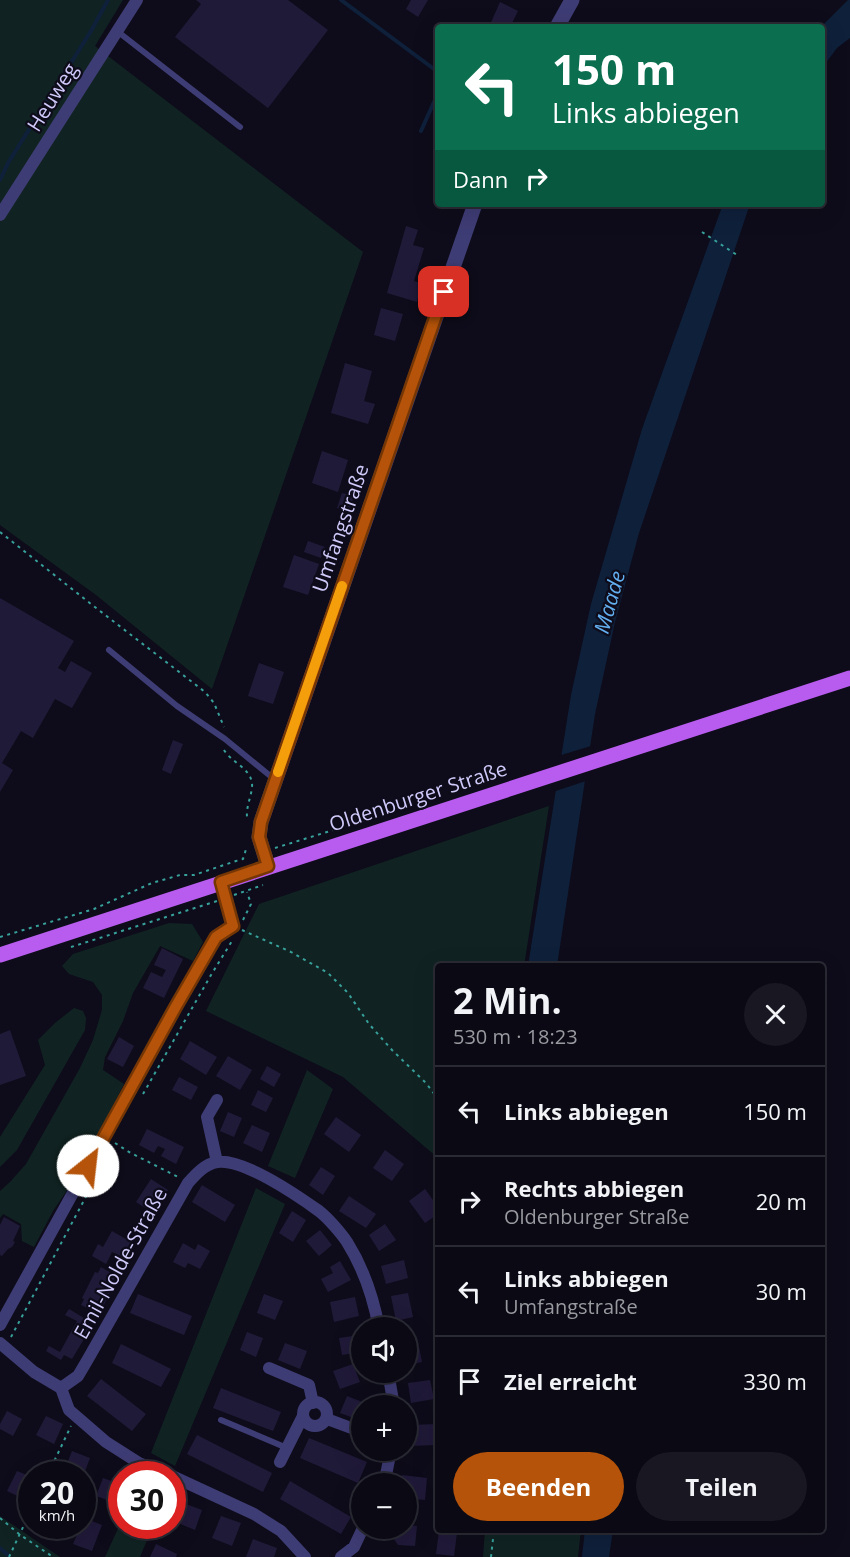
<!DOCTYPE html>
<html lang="de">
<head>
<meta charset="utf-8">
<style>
  :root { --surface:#0a0914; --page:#181722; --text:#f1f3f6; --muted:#999aa0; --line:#2a2a34; --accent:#b45309 }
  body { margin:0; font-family:"Open Sans",sans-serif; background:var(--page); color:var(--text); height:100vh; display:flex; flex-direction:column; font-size:22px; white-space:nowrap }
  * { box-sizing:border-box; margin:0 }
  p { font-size:20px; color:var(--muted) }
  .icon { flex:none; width:33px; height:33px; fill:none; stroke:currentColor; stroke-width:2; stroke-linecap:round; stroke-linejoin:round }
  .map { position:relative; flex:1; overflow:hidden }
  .panel { position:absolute; left:435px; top:963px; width:390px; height:570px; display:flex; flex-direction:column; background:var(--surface); border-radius:6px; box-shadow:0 6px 24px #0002,0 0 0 2px var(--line) }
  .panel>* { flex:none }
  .top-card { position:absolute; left:435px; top:24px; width:390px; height:183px; border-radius:6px; box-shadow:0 6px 24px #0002,0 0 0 2px var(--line); background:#0b6e4f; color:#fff; overflow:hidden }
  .controls { position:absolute; left:351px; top:1317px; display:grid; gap:12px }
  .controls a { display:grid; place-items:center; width:66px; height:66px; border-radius:50%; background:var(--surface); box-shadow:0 6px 24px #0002,0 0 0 2px var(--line); font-size:30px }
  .speed { position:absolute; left:18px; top:1461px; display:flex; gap:12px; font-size:30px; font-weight:700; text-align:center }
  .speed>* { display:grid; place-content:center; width:78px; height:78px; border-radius:50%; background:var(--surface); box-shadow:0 6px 24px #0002,0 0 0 2px var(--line); line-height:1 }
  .speed small { font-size:15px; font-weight:400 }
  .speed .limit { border:9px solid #d22; background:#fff; color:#111 }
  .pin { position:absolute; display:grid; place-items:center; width:51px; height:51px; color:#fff; margin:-26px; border-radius:12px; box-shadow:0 3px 9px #0006 }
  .me { position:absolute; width:66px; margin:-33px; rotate:29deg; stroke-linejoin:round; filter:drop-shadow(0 0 4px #0008) }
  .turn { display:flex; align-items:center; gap:21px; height:126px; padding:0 18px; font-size:27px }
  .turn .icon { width:78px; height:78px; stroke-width:2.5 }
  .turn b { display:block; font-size:42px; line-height:51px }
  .then { display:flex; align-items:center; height:57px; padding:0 18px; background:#0003; gap:12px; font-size:22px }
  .round { display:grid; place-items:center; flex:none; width:63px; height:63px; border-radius:32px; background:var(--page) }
  .overview { display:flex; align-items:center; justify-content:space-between; height:102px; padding:0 18px }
  h1 { font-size:36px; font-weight:700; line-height:45px }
  .cta { display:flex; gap:12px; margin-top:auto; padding:12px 18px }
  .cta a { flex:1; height:69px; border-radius:36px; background:var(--accent); color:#fff; font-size:24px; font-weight:700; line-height:69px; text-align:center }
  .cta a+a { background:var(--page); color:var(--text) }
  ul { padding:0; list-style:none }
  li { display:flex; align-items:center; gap:18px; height:90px; padding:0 18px; border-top:2px solid var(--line) }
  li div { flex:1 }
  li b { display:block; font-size:22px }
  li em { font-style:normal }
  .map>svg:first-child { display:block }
</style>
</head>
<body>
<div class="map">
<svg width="850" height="1557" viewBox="0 0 850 1557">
  <rect width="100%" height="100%" fill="#0e0c1a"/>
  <path fill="#102322" d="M 0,0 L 123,0 L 95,46 L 363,252 L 212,689 L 96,595 L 0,525 Z
    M 549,806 L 524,966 L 438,966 L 438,1158 L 343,1077 L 206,1011 L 259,904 Z
    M 169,923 L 192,924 L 203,942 L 193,961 L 160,946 L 133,993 L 123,1021 L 105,1057 L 103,1070 L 124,1084 L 78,1174 L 53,1211 L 34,1247 L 22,1241 L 21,1224 L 3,1214 L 0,1218 L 0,1191 L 10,1182 L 26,1164 L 80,1068 L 93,1040 L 102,1010 L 102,995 L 93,982 L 69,974 L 62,966 L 73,954 Z
    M 74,1008 L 83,1011 L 86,1018 L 85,1030 L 17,1150 L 0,1167 L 0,1137 L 45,1065 L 38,1040 L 55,1023 Z
    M 307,1070 L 333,1089 L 295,1178 L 268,1166 Z
    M 256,1188 L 285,1204 L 175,1466 L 151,1453 Z
    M 0,1516 L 60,1557 L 0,1557 Z
    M 121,1522 L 122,1526 L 153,1526 L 140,1557 L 105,1557 Z
    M 485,1530 L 581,1530 L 578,1557 L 483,1557 Z"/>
  <path fill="#0f203b" d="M 848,0 L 850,0 L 850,38 L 837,48 L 822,68 L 822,27 L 821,27 Z
    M 723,204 L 750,204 L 639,533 L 615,622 L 595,714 L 557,966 L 528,966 L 571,695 L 591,604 L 642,429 Z
    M 585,1530 L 613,1530 L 609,1557 L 582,1557 Z"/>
  <path fill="#0e0c1a" d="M 594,745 L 589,780 L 553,792 L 558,756 Z"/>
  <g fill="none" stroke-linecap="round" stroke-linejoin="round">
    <path stroke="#0f203b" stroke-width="4" d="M 341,0 L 438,72
      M 421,131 L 438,93
      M 0,180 L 8,163 L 91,31 L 108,0
      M 0,1548 L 8,1555"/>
  </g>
  <path fill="#201a39" d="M 196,0 L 288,0 L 328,30 L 268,108 L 175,37 L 201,4 Z
    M 411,0 L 428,0 L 418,17 L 406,9 Z
    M 500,2 L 518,11 L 510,27 L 489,27 Z
    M 406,226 L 418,230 L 413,245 L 424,248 L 414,281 L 429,286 L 426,296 L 419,294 L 417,302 L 387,293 Z
    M 381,308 L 403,314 L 395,341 L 374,335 Z
    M 345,363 L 372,371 L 364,401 L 375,404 L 368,424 L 331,413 Z
    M 322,451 L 348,460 L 338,492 L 312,483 Z
    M 342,493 L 354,496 L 349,512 L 337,508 Z
    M 308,541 L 325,547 L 321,558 L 304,552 Z
    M 294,555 L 319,564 L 308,595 L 283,587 Z
    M 0,598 L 74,641 L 58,668 L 65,672 L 71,661 L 92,673 L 72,708 L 55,699 L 33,738 L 21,731 L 2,763 L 13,770 L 0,792 Z
    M 259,663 L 284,672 L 273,704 L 248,696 Z
    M 173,740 L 183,744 L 171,774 L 162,770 Z
    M 162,948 L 183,959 L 164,998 L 143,988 L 151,972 L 162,977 L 166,970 L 154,965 Z
    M 10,1030 L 26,1076 L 0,1085 L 0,1034 Z
    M 119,1037 L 134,1046 L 123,1067 L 107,1059 Z
    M 190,1041 L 217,1057 L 206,1075 L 180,1059 Z
    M 228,1056 L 252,1070 L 240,1090 L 216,1076 Z
    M 267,1066 L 281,1074 L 274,1087 L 260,1079 Z
    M 179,1077 L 198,1087 L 191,1100 L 172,1090 Z
    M 258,1090 L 273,1098 L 266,1112 L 251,1105 Z
    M 228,1112 L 242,1118 L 234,1137 L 220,1131 Z
    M 336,1117 L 361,1135 L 349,1152 L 324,1134 Z
    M 252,1125 L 270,1133 L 262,1152 L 243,1143 Z
    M 147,1129 L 184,1147 L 176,1164 L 161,1156 L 165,1149 L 158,1146 L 154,1153 L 139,1145 Z
    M 385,1150 L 404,1164 L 392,1181 L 373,1168 Z
    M 321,1167 L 335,1176 L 323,1195 L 309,1185 Z
    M 151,1179 L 168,1190 L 153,1213 L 136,1202 Z
    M 202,1185 L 235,1205 L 225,1222 L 192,1202 Z
    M 425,1189 L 438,1207 L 438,1214 L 425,1223 L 409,1201 Z
    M 349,1196 L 376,1214 L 366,1228 L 339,1211 Z
    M 292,1211 L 306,1220 L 293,1242 L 279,1233 Z
    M 4,1217 L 20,1226 L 13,1241 L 15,1242 L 12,1247 L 8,1249 L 2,1256 L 0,1255 L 0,1225 Z
    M 385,1224 L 396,1240 L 379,1251 L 369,1235 Z
    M 320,1230 L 332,1245 L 319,1256 L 306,1241 Z
    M 112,1231 L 131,1242 L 122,1257 L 112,1252 L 106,1264 L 92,1256 L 98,1244 L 103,1247 Z
    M 183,1243 L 195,1250 L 198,1244 L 210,1251 L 200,1269 L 188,1263 L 185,1268 L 173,1262 Z
    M 404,1260 L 408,1278 L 386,1284 L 381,1266 Z
    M 340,1261 L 351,1280 L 328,1292 L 321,1279 L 333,1273 L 330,1267 Z
    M 101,1267 L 116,1276 L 113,1281 L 115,1282 L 102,1309 L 100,1307 L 97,1313 L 81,1305 L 84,1299 L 82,1298 L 95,1272 L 98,1273 Z
    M 408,1293 L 413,1317 L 396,1321 L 391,1296 Z
    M 138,1294 L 192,1316 L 184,1335 L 130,1313 Z
    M 264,1294 L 283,1301 L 275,1320 L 257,1313 Z
    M 355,1297 L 359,1316 L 334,1322 L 330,1302 Z
    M 69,1309 L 84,1318 L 81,1324 L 90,1329 L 72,1359 L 64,1355 L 61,1360 L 46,1351 L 49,1346 L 60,1352 L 77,1321 L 65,1315 Z
    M 247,1332 L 263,1338 L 256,1357 L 240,1350 Z
    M 360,1335 L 362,1352 L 342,1355 L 339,1338 Z
    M 417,1337 L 422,1362 L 408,1365 L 406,1357 L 406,1339 Z
    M 285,1343 L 307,1351 L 300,1369 L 278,1360 Z
    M 121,1344 L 171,1369 L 161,1387 L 112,1363 Z
    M 353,1364 L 360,1382 L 340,1389 L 333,1371 Z
    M 101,1379 L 146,1414 L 132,1431 L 87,1396 Z
    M 430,1380 L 434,1399 L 411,1403 L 408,1383 Z
    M 221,1388 L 281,1412 L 273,1431 L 213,1408 Z
    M 347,1396 L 370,1405 L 362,1406 L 362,1421 L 340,1413 Z
    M 7,1411 L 22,1419 L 13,1436 L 0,1429 L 0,1424 Z
    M 46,1416 L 63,1424 L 54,1444 L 36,1435 Z
    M 437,1424 L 437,1445 L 411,1446 L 410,1425 Z
    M 197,1435 L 272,1473 L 263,1492 L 187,1454 Z
    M 309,1438 L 367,1462 L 358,1483 L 300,1458 Z
    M 72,1451 L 90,1458 L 84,1474 L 63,1474 Z
    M 17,1471 L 32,1477 L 32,1484 L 24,1499 L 7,1491 Z
    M 402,1475 L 427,1478 L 425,1500 L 406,1498 L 406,1484 L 402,1484 Z
    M 103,1478 L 120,1484 L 113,1502 L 96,1496 Z
    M 290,1481 L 351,1517 L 341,1534 L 280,1499 Z
    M 186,1504 L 202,1510 L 195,1530 L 178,1523 Z
    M 221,1516 L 241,1523 L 232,1546 L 212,1538 Z
    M 84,1518 L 102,1525 L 92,1551 L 73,1544 L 81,1526 L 82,1526 Z
    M 406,1525 L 417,1526 L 415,1546 L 398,1545 L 386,1528 L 406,1528 Z
    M 439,1531 L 457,1533 L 454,1556 L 436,1554 Z
    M 253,1539 L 277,1548 L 274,1557 L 246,1557 Z
    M 156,1544 L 177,1554 L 176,1557 L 150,1557 Z"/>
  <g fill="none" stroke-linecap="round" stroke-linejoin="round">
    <path stroke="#37a09a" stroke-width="2" stroke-dasharray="3 4.5" stroke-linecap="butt" d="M 702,232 L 737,255
      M 0,532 L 91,604 L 205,692 L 214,703 L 224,727
      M 224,750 C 231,762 250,768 252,783 C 253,793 246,805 247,817
      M 275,848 L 379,816
      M 234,895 L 263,885
      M 243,920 L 251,904 L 247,892
      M 242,930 L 291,952 L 328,973 L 348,993 L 369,1024 L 392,1050 L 426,1083 L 438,1099
      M 0,937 L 94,909 L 152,883 L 180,875 L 194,875 L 236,861 L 243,859 L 247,846
      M 71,947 L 217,901
      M 143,1094 L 211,975 L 232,941
      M 115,1143 L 129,1152 L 178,1177
      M 11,1337 L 89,1191
      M 48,1474 L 71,1426
      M 0,1518 L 19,1534 L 53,1557
      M 9,1557 L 32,1508
      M 491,1557 L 494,1530"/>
    <path stroke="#3e3c74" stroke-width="6" d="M 117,31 L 240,127
      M 109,650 L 177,706 L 225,739 L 274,779
      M 221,883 L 233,926
      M 221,1420 L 287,1448"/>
    <path stroke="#3e3c74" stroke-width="12" d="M 0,215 L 137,0
      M 217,1162 L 207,1117 L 217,1100
      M 0,1325 L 175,1008 L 216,937 L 233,926
      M 0,1343 L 34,1372 L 61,1388 L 69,1410 L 106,1442 L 139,1463 L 168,1474
      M 269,1368 L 309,1385 L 313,1403
      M 388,1372 L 394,1406
      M 61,1388 L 78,1376 L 88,1359 L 188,1183 C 196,1174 205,1164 217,1162 C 243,1158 298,1196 319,1211 C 328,1218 341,1233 347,1242 C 364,1269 373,1296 379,1328
      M303 1414a12 12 0 1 1 24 0a12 12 0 1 1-24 0Z
      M 327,1419 L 362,1432
      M 280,1462 L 302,1418
      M 172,1476 L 254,1514 L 281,1531 L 305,1557
      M 382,1484 L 386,1475 L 391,1450
      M 341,1557 L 354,1547 L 363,1528"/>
    <path stroke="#3e3c74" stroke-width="15" d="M 557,27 L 572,0
      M 268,866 L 259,837 L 261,822 L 475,204"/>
    <path stroke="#b85cef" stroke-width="15" d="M 0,955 L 850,678"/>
  </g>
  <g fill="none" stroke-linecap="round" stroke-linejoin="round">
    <defs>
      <path id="route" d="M 88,1166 L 175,1008 L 216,937 L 233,926 L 221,882 L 268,866 L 259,837 L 261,822 L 444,292"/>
    </defs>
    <use href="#route" stroke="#753606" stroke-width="15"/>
    <use href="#route" stroke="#b45309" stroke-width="10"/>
    <path stroke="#f59e0b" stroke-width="10" d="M 278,772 L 342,586"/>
  </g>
  <g text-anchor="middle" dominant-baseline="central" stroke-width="4.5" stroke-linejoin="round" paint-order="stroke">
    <g font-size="20" fill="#cfcafa" stroke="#0e0c1a">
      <text transform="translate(52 97) rotate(-58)">Heuweg</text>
      <text transform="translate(340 528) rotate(-71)">Umfangstraße</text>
      <text transform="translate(418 796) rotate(-18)">Oldenburger Straße</text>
      <text transform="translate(120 1263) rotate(-61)">Emil-Nolde-Straße</text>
    </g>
    <g font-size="21" font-style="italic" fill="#62aeef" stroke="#0e0c1a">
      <text transform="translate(609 602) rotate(-74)">Maade</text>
    </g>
  </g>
</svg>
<div class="controls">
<a><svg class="icon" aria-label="sound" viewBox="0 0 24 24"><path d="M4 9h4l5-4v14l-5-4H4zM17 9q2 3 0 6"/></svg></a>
<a>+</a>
<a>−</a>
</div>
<div class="speed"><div>20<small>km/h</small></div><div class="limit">30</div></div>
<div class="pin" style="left:444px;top:292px;background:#d93025"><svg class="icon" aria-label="arrive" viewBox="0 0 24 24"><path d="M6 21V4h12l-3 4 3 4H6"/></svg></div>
<svg class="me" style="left:88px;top:1166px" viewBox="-20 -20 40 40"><circle r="19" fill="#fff"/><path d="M0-13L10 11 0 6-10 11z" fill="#b45309"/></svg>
<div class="top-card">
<div class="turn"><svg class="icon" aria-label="left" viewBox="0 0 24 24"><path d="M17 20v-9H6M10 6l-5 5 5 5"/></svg><div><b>150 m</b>Links abbiegen</div></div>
<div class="then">Dann<svg class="icon" aria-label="right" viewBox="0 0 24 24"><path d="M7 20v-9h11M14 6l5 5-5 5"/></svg></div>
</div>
<section class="panel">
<div class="overview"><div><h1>2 Min.</h1><p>530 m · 18:23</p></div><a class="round"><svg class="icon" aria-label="close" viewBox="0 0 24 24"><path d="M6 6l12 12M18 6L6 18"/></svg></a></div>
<ul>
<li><svg class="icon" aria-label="left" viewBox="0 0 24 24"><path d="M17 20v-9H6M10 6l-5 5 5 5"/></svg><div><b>Links abbiegen</b></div><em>150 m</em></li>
<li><svg class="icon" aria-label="right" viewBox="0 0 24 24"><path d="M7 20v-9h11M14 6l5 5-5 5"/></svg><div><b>Rechts abbiegen</b><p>Oldenburger Straße</p></div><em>20 m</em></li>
<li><svg class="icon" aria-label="left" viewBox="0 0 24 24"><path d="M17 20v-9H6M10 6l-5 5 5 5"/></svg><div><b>Links abbiegen</b><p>Umfangstraße</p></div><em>30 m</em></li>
<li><svg class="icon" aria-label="arrive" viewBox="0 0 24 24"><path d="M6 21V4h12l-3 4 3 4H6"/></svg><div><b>Ziel erreicht</b></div><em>330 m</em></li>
</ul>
<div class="cta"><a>Beenden</a><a>Teilen</a></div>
</section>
</div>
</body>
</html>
